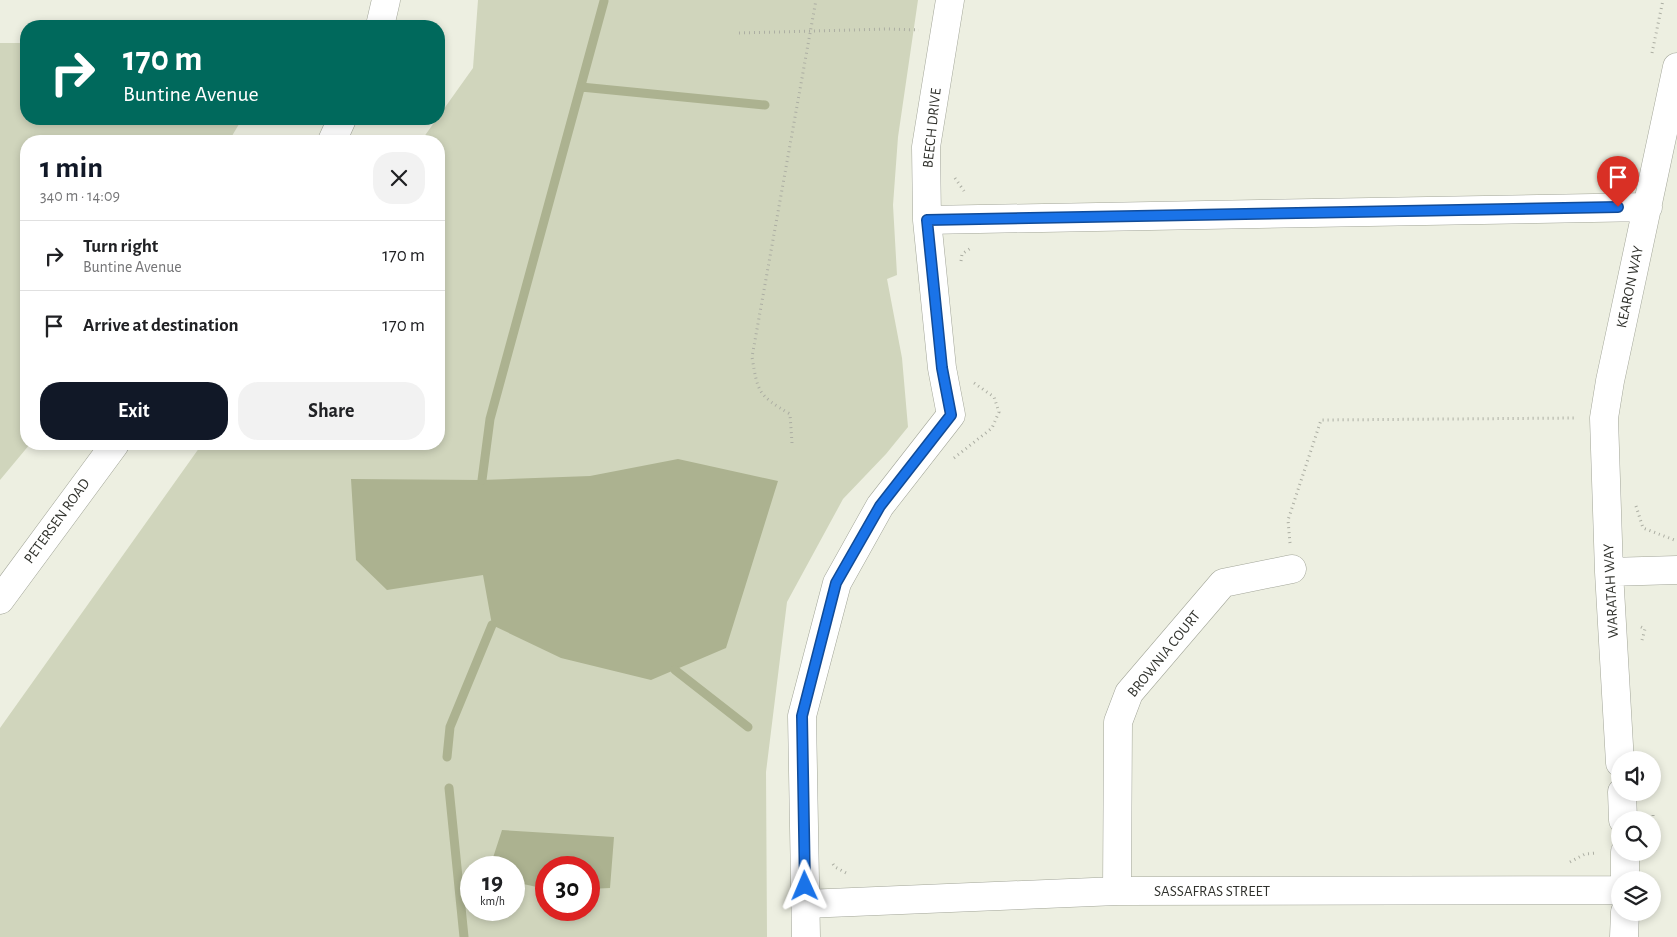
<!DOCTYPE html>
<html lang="en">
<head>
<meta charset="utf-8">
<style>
  :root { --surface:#fff; --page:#f2f2f2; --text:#202124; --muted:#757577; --line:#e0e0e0; --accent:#111827 }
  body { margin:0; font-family:"Alegreya Sans",sans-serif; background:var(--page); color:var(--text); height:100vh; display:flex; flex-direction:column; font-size:19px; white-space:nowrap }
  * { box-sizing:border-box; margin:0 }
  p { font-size:16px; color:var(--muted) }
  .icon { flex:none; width:28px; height:28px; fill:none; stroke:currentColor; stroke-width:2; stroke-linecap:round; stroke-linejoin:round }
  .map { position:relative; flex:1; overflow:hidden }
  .details { position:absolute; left:20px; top:135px; width:425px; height:315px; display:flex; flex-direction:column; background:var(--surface); border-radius:20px; box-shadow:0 2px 8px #0003 }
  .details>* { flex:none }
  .banner { position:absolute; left:20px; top:20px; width:425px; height:105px; border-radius:20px; box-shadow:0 2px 8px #0003; background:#00695c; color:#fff; overflow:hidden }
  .tools { position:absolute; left:1611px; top:751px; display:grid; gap:10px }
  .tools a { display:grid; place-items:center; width:50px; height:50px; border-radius:50%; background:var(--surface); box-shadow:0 2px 8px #0003; font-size:25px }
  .speed { position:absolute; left:460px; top:856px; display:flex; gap:10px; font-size:25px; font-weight:700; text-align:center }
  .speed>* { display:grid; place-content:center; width:65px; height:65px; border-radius:50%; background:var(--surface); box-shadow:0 2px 8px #0003; line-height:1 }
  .speed small { font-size:12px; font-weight:400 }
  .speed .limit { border:8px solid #d22; background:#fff; color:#111 }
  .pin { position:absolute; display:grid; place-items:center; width:42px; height:42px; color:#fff; margin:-51px -21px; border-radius:50% 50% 50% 0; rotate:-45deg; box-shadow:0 0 5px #0007 }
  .pin .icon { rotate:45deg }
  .me { position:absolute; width:55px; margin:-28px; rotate:359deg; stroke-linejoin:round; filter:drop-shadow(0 0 4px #0008) }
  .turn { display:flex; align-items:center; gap:18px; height:105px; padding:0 20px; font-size:22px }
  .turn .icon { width:65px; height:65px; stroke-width:2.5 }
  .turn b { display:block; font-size:35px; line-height:42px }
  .round { display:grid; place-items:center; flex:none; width:52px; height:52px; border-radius:20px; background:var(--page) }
  .overview { display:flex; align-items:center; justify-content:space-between; height:85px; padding:0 20px }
  h1 { font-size:30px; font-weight:700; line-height:38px; color:var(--accent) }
  .cta { display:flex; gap:10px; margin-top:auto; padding:10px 20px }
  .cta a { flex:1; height:58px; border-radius:20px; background:var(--accent); color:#fff; font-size:20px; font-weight:700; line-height:58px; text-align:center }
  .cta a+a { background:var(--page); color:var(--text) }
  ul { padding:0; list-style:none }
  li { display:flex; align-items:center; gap:15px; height:70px; padding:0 20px; border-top:1px solid var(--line) }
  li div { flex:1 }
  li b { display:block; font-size:19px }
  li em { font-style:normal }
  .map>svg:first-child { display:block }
</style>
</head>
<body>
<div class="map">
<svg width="1677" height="937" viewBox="0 0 1677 937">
  <rect width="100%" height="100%" fill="#edefe1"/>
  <path fill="#d0d5bc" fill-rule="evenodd" d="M 478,0 L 918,0 L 898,137 L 893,205 L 897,275 L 887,279 L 902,358 L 908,427 L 886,454 L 843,499 L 787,602 L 766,772 L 767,937 L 0,937 L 0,728 L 202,444 L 394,446 L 395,444 L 439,444 L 439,141 L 421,141 L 473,68 ZM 471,868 L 514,868 L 514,910 L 471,910 ZM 546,868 L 589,868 L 589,910 L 546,910 Z
    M 0,43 L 26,43 L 26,119 L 242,119 L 229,141 L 26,141 L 26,444 L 30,444 L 0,480 Z"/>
  <path fill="#acb290" d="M 678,459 L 778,481 L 726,648 L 651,680 L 561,658 L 492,625 L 483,575 L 387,590 L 356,560 L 351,479 L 482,480 L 590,476 Z
    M 502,830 L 614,837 L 610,888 L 589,889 L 589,868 L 546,868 L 546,889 L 514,882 L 514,868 L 490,867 Z"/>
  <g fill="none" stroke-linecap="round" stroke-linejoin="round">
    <path stroke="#acb290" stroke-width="9" d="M 581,87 L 765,105
      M 482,480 L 490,419 L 604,1
      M 675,670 L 748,727
      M 447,757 L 450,727 L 492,625
      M 449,788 L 464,937"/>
    <defs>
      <path id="street" d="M 380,26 L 386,0
        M 332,141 L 342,119
        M 927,220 L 1648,207
        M 1609,572 L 1677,570
        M 0,600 L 115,444
        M 1620,763 L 1609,572 L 1604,418 L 1610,381 L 1677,67
        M 1622,792 L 1623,820
        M 1625,852 L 1625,880
        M 1117,891 L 1118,722 L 1129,693 L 1223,583 L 1292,569
        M 805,904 L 1117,891 L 1620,890
        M 806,937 L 802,716 L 837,583 L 880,506 L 951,415 L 942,368 L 927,220 L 926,147 L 950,0
        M 1624,937 L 1625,912"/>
    </defs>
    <use href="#street" stroke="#a2a598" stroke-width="29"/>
    <path stroke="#acaea3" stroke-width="3" stroke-dasharray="1 4" stroke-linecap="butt" d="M 739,33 L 888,29 L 919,30
      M 1652,53 L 1663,0
      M 955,178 L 964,191
      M 961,261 L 962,254 L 971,248
      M 792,443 L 790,414 C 758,395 758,393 752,357 L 816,0
      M 954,458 L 992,428 L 999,412 L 994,397 L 974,383
      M 1636,506 L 1643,528 L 1677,541
      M 1290,543 L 1288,520 L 1321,420 L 1576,418
      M 1641,627 L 1645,629 L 1642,640
      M 1653,815 L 1655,854
      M 1570,862 L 1585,854 L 1597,853
      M 833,864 L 835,867 L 848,874
      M 1654,909 L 1654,883"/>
    <use href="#street" stroke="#fff" stroke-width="28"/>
  </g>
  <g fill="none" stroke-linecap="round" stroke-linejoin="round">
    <defs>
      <path id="route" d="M 805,886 L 802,716 L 836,583 L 880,506 L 951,415 L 942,368 L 927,220 L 1618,207"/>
    </defs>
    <use href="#route" stroke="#114b97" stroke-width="12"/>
    <use href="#route" stroke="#1a73e8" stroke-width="9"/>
  </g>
  <g text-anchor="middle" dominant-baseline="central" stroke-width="5" stroke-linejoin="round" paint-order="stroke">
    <g font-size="15" fill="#31322d" stroke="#fff">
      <text transform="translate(932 128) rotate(-84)">BEECH DRIVE</text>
      <text transform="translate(1630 287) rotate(-78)">KEARON WAY</text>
      <text transform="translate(57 521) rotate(-54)">PETERSEN ROAD</text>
      <text transform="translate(1611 591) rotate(-93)">WARATAH WAY</text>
      <text transform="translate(1164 654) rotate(-51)">BROWNIA COURT</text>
      <text x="1212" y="891">SASSAFRAS STREET</text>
    </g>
  </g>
</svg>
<div class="tools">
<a><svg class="icon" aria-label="sound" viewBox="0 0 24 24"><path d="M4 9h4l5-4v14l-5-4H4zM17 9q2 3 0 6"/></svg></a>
<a><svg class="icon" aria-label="search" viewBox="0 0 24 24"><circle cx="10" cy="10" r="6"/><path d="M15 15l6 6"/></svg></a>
<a><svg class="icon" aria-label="layers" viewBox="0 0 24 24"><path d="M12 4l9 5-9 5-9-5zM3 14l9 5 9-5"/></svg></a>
</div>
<div class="speed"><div>19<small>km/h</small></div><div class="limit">30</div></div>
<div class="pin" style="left:1618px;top:207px;background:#d93025"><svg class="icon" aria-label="arrive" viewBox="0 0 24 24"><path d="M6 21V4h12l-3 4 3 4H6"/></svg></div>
<svg class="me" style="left:805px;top:886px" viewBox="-20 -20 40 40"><path d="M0-17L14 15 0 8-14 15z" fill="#1a73e8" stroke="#fff" stroke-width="4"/></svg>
<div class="banner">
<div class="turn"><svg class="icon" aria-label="right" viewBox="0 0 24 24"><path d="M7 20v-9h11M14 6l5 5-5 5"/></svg><div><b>170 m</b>Buntine Avenue</div></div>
</div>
<section class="details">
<div class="overview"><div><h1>1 min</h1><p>340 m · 14:09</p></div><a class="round"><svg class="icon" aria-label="close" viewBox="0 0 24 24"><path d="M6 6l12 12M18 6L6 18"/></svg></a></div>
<ul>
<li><svg class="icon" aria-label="right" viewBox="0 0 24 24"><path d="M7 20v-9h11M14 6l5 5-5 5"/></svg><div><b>Turn right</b><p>Buntine Avenue</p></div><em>170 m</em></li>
<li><svg class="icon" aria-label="arrive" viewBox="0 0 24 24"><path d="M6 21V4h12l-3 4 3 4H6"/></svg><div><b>Arrive at destination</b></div><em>170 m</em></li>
</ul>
<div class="cta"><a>Exit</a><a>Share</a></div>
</section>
</div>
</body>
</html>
